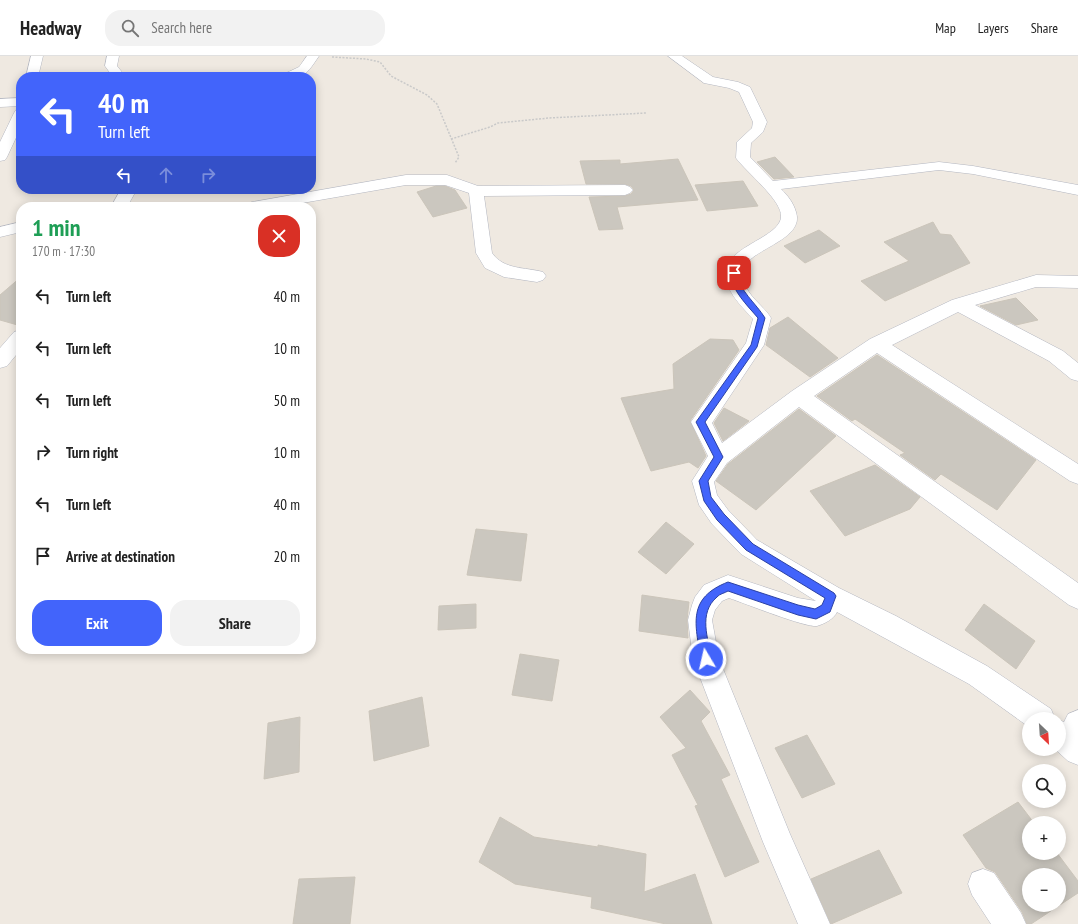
<!DOCTYPE html>
<html lang="en">
<head>
<meta charset="utf-8">
<style>
  :root { --surface:#fff; --page:#f2f2f2; --text:#222; --muted:#767676; --line:#e0e0e0; --accent:#4264fb }
  body { margin:0; font-family:"PT Sans Narrow",sans-serif; background:var(--page); color:var(--text); height:100vh; display:flex; flex-direction:column; font-size:15px; white-space:nowrap }
  * { box-sizing:border-box; margin:0 }
  p { font-size:13px; color:var(--muted) }
  .icon { flex:none; width:22px; height:22px; fill:none; stroke:currentColor; stroke-width:2; stroke-linecap:round; stroke-linejoin:round }
  .map { position:relative; flex:1; overflow:hidden }
  .drawer { position:absolute; left:16px; top:146px; width:300px; height:452px; display:flex; flex-direction:column; background:var(--surface); border-radius:16px; box-shadow:0 2px 10px #0003 }
  .drawer>* { flex:none }
  .top-card { position:absolute; left:16px; top:16px; width:300px; height:122px; border-radius:16px; box-shadow:0 2px 10px #0003; background:#4264fb; color:#fff; overflow:hidden }
  .needle { width:26px; rotate:155deg }
  .fabs { position:absolute; left:1022px; top:656px; display:grid; gap:8px }
  .fabs a { display:grid; place-items:center; width:44px; height:44px; border-radius:50%; background:var(--surface); box-shadow:0 2px 10px #0003; font-size:20px }
  .pin { position:absolute; display:grid; place-items:center; width:34px; height:34px; color:#fff; margin:-17px; border-radius:8px; box-shadow:0 2px 6px #0006 }
  .me { position:absolute; width:44px; margin:-22px; rotate:351deg; stroke-linejoin:round; filter:drop-shadow(0 0 3px #0008) }
  .turn { display:flex; align-items:center; gap:14px; height:84px; padding:0 16px; font-size:18px }
  .turn .icon { width:52px; height:52px; stroke-width:2.5 }
  .turn b { display:block; font-size:28px; line-height:34px }
  .lanes { display:flex; align-items:center; height:38px; padding:0 16px; background:#0003; justify-content:center; gap:20px; direction:ltr }
  .lanes .off { opacity:.35 }
  .round { display:grid; place-items:center; flex:none; width:42px; height:42px; border-radius:16px; background:var(--page) }
  .headline { display:flex; align-items:center; justify-content:space-between; height:68px; padding:0 16px }
  h1 { font-size:24px; font-weight:800; line-height:30px; color:#1e9e55 }
  .cta { display:flex; gap:8px; margin-top:auto; padding:8px 16px }
  .cta a { flex:1; height:46px; border-radius:16px; background:var(--accent); color:#fff; font-size:16px; font-weight:800; line-height:46px; text-align:center }
  .cta a+a { background:var(--page); color:var(--text) }
  ul { padding:0; list-style:none }
  li { display:flex; align-items:center; gap:12px; height:52px; padding:0 16px }
  li div { flex:1 }
  li b { display:block; font-size:15px }
  li em { font-style:normal }
  header { display:flex; align-items:center; gap:24px; box-sizing:border-box; height:56px; padding:0 20px; background:var(--surface); border-bottom:1px solid var(--line) }
  header strong { font-size:19px }
  nav { display:flex; gap:22px; margin-inline-start:auto; font-size:14px }
  .search { width:280px; height:36px; background:var(--page); display:flex; align-items:center; gap:10px; box-sizing:border-box; padding:0 14px; border-radius:16px; color:var(--muted); font-size:15px }
  .map>svg:first-child { display:block }
</style>
</head>
<body>
<header>
<strong>Headway</strong>
<div class="search"><svg class="icon" aria-label="search" viewBox="0 0 24 24"><circle cx="10" cy="10" r="6"/><path d="M15 15l6 6"/></svg>Search here</div>
<nav><a>Map</a><a>Layers</a><a>Share</a></nav>
</header>
<div class="map">
<svg width="1078" height="868" viewBox="0 0 1078 868">
  <rect width="100%" height="100%" fill="#efe9e1"/>
  <path fill="#cbc7bf" stroke="#cbc5ba" fill-rule="evenodd" d="M 775,101 L 794,121 L 774,123 L 757,106 Z
    M 678,103 L 698,144 L 617,151 L 623,173 L 599,174 L 589,141 L 625,140 L 631,138 L 634,134 L 631,130 L 625,128 L 586,128 L 580,105 L 620,104 L 620,108 Z
    M 743,125 L 758,150 L 707,155 L 695,129 Z
    M 436,130 L 445,130 L 455,134 L 467,152 L 433,161 L 417,136 Z
    M 933,166 L 940,178 L 951,179 L 970,207 L 885,245 L 861,225 L 909,205 L 884,186 Z
    M 819,174 L 840,190 L 805,207 L 784,190 Z
    M 21,221 L 21,270 L 0,264 L 0,239 Z
    M 1016,242 L 1038,264 L 1016,269 L 980,250 Z
    M 788,261 L 838,302 L 810,321 L 766,289 L 770,272 Z
    M 710,283 L 733,284 L 739,294 L 690,365 L 706,400 L 698,412 L 689,406 L 651,415 L 621,342 L 674,333 L 673,308 Z
    M 877,299 L 1036,404 L 997,454 L 941,418 L 935,424 L 900,399 L 905,397 L 855,363 L 852,365 L 817,340 Z
    M 724,352 L 749,365 L 723,385 L 714,367 Z
    M 799,353 L 836,380 L 756,454 L 716,425 L 728,408 Z
    M 875,409 L 920,441 L 910,453 L 845,480 L 810,435 Z
    M 666,466 L 694,488 L 666,518 L 638,496 Z
    M 476,473 L 527,478 L 521,525 L 467,519 Z
    M 642,539 L 689,546 L 687,564 L 688,582 L 639,575 Z
    M 476,548 L 476,572 L 438,574 L 439,550 Z
    M 984,548 L 1035,585 L 1016,613 L 965,574 Z
    M 520,598 L 559,604 L 552,645 L 512,639 Z
    M 690,634 L 710,656 L 701,665 L 730,719 L 721,723 L 759,806 L 725,821 L 695,750 L 698,749 L 672,699 L 686,692 L 660,661 Z
    M 422,641 L 429,690 L 374,705 L 369,655 Z
    M 300,661 L 299,716 L 264,723 L 268,667 Z
    M 807,679 L 835,728 L 802,742 L 775,692 Z
    M 1018,746 L 1034,767 L 1029,767 L 1029,797 L 1057,797 L 1078,825 L 1078,837 L 1031,868 L 1027,868 L 1022,856 L 995,816 L 986,812 L 963,779 ZM 1029,819 L 1059,819 L 1059,849 L 1029,849 Z
    M 500,761 L 534,781 L 598,791 L 598,789 L 646,798 L 644,836 L 695,818 L 712,868 L 666,868 L 591,852 L 592,841 L 515,828 L 479,806 Z
    M 879,794 L 902,837 L 831,868 L 811,823 Z
    M 355,821 L 350,868 L 293,868 L 299,823 Z"/>
  <g fill="none" stroke-linecap="round" stroke-linejoin="round">
    <defs>
      <path id="minor" d="M 31,0 L 43,0 L 38,21 L 26,21 Z
        M 107,0 L 119,0 L 117,10 L 126,21 L 113,21 L 105,10 Z
        M 307,0 L 319,0 C 306,19 306,21 282,21 L 284,18 L 299,11 Z
        M 668,0 L 682,0 L 713,21 L 738,26 L 750,31 L 767,66 L 763,76 L 751,87 L 750,101 L 773,125 L 939,106 L 973,110 L 1078,129 L 1078,139 L 973,118 L 939,114 L 781,133 C 788,140 793,146 796,156 C 805,183 754,192 745,210 C 743,214 743,221 744,225 C 747,240 764,250 771,262 L 764,289 L 712,367 L 722,387 L 792,335 L 870,283 L 952,244 L 1036,219 L 1078,220 L 1078,232 L 1036,231 L 975,249 L 1063,295 L 1078,307 L 1078,325 L 1071,323 L 1049,305 L 958,256 L 892,289 L 1078,408 L 1078,428 L 1070,425 L 877,297 L 814,340 L 1078,527 L 1078,553 L 1069,549 L 799,351 L 727,407 L 714,426 L 717,439 L 728,454 L 757,484 L 839,532 L 896,560 L 987,610 L 1051,653 L 1055,663 L 1029,663 L 1029,671 L 969,628 L 837,556 C 834,563 824,568 817,570 C 806,572 744,547 729,542 L 722,545 L 715,554 L 712,564 L 719,603 L 790,778 L 830,868 L 798,868 L 763,786 L 693,603 L 688,564 L 692,549 L 695,541 L 704,529 L 728,519 L 798,542 L 816,545 L 741,498 L 712,468 L 699,449 L 692,425 L 708,400 L 691,366 L 746,287 L 753,263 C 738,246 716,227 732,203 C 742,188 780,178 781,161 C 783,145 746,116 736,102 L 737,86 L 752,72 L 753,66 L 739,36 L 729,32 L 704,27 Z
        M 21,42 L 21,50 L 0,51 L 0,43 Z
        M 21,53 L 21,71 L 7,101 L 5,104 L 0,105 L 0,86 L 14,57 L 16,54 Z
        M 406,119 L 447,119 L 478,130 L 625,129 L 630,131 L 633,134 L 630,137 L 625,139 L 484,140 L 492,197 C 504,214 525,211 543,216 L 546,220 L 543,224 L 537,226 L 504,221 L 485,212 L 476,197 L 469,137 L 445,129 L 406,129 L 279,151 L 244,151 L 246,148 L 252,146 Z
        M 121,133 L 137,133 L 127,151 L 111,151 Z
        M 21,166 L 21,176 L 0,181 L 0,171 Z
        M 21,274 L 21,293 L 7,310 L 0,312 L 0,292 L 14,276 Z
        M 1078,654 L 1078,709 L 1068,705 L 1055,693 L 1059,693 L 1059,664 L 1064,666 L 1068,658 Z
        M 983,813 L 994,817 L 1021,857 L 1026,868 L 991,868 L 972,839 L 968,828 L 972,817 Z"/>
    </defs>
    <use href="#minor" stroke="#b4b7c1" stroke-width="1"/>
    <path stroke="#c9c9c9" stroke-width="1.5" stroke-dasharray="2 1.5" stroke-linecap="butt" d="M 332,1 L 366,3 L 380,6 L 391,20 L 427,39 L 437,48 L 459,101 L 455,107
      M 451,83 L 490,71 L 498,67 L 549,62 L 646,57"/>
    <use href="#minor" fill="#fff" fill-rule="evenodd"/>
  </g>
  <path fill="#4264fb" stroke="#2b41a3" d="M 734,215 L 737,217 C 739,235 756,247 765,262 L 757,291 L 705,366 L 723,401 L 708,425 L 711,441 L 724,458 L 753,488 L 834,537 L 836,540 L 830,556 L 816,563 L 798,559 L 728,535 C 725,537 719,538 717,541 C 698,557 708,583 712,603 L 710,607 L 706,609 L 703,607 L 701,603 C 695,568 687,542 728,526 L 798,549 L 815,553 L 822,549 L 825,542 L 746,494 L 717,464 L 704,445 L 699,425 L 714,401 L 696,366 L 751,289 L 758,262 C 747,249 732,235 730,217 Z"/>
</svg>
<div class="fabs">
<a><svg class="needle" viewBox="-14 -14 28 28"><path d="M0-13l5 13h-10z" fill="#e53935"/><path d="M0 13l5-13h-10z" fill="#767676"/></svg></a>
<a><svg class="icon" aria-label="search" viewBox="0 0 24 24"><circle cx="10" cy="10" r="6"/><path d="M15 15l6 6"/></svg></a>
<a>+</a>
<a>−</a>
</div>
<div class="pin" style="left:734px;top:217px;background:#d93025"><svg class="icon" aria-label="arrive" viewBox="0 0 24 24"><path d="M6 21V4h12l-3 4 3 4H6"/></svg></div>
<svg class="me" style="left:706px;top:603px" viewBox="-20 -20 40 40"><circle r="17" fill="#4264fb" stroke="#fff" stroke-width="3"/><path d="M0-11L8 9 0 5-8 9z" fill="#fff"/></svg>
<div class="top-card">
<div class="turn"><svg class="icon" aria-label="left" viewBox="0 0 24 24"><path d="M17 20v-9H6M10 6l-5 5 5 5"/></svg><div><b>40 m</b>Turn left</div></div>
<div class="lanes"><svg class="icon" aria-label="left" viewBox="0 0 24 24"><path d="M17 20v-9H6M10 6l-5 5 5 5"/></svg><svg class="icon off" aria-label="ahead" viewBox="0 0 24 24"><path d="M12 20V5M6 11l6-6 6 6"/></svg><svg class="icon off" aria-label="right" viewBox="0 0 24 24"><path d="M7 20v-9h11M14 6l5 5-5 5"/></svg></div>
</div>
<section class="drawer">
<div class="headline"><div><h1>1 min</h1><p>170 m · 17:30</p></div><a class="round" style="background:#d93025;color:#fff"><svg class="icon" aria-label="close" viewBox="0 0 24 24"><path d="M6 6l12 12M18 6L6 18"/></svg></a></div>
<ul>
<li><svg class="icon" aria-label="left" viewBox="0 0 24 24"><path d="M17 20v-9H6M10 6l-5 5 5 5"/></svg><div><b>Turn left</b></div><em>40 m</em></li>
<li><svg class="icon" aria-label="left" viewBox="0 0 24 24"><path d="M17 20v-9H6M10 6l-5 5 5 5"/></svg><div><b>Turn left</b></div><em>10 m</em></li>
<li><svg class="icon" aria-label="left" viewBox="0 0 24 24"><path d="M17 20v-9H6M10 6l-5 5 5 5"/></svg><div><b>Turn left</b></div><em>50 m</em></li>
<li><svg class="icon" aria-label="right" viewBox="0 0 24 24"><path d="M7 20v-9h11M14 6l5 5-5 5"/></svg><div><b>Turn right</b></div><em>10 m</em></li>
<li><svg class="icon" aria-label="left" viewBox="0 0 24 24"><path d="M17 20v-9H6M10 6l-5 5 5 5"/></svg><div><b>Turn left</b></div><em>40 m</em></li>
<li><svg class="icon" aria-label="arrive" viewBox="0 0 24 24"><path d="M6 21V4h12l-3 4 3 4H6"/></svg><div><b>Arrive at destination</b></div><em>20 m</em></li>
</ul>
<div class="cta"><a>Exit</a><a>Share</a></div>
</section>
</div>
</body>
</html>
